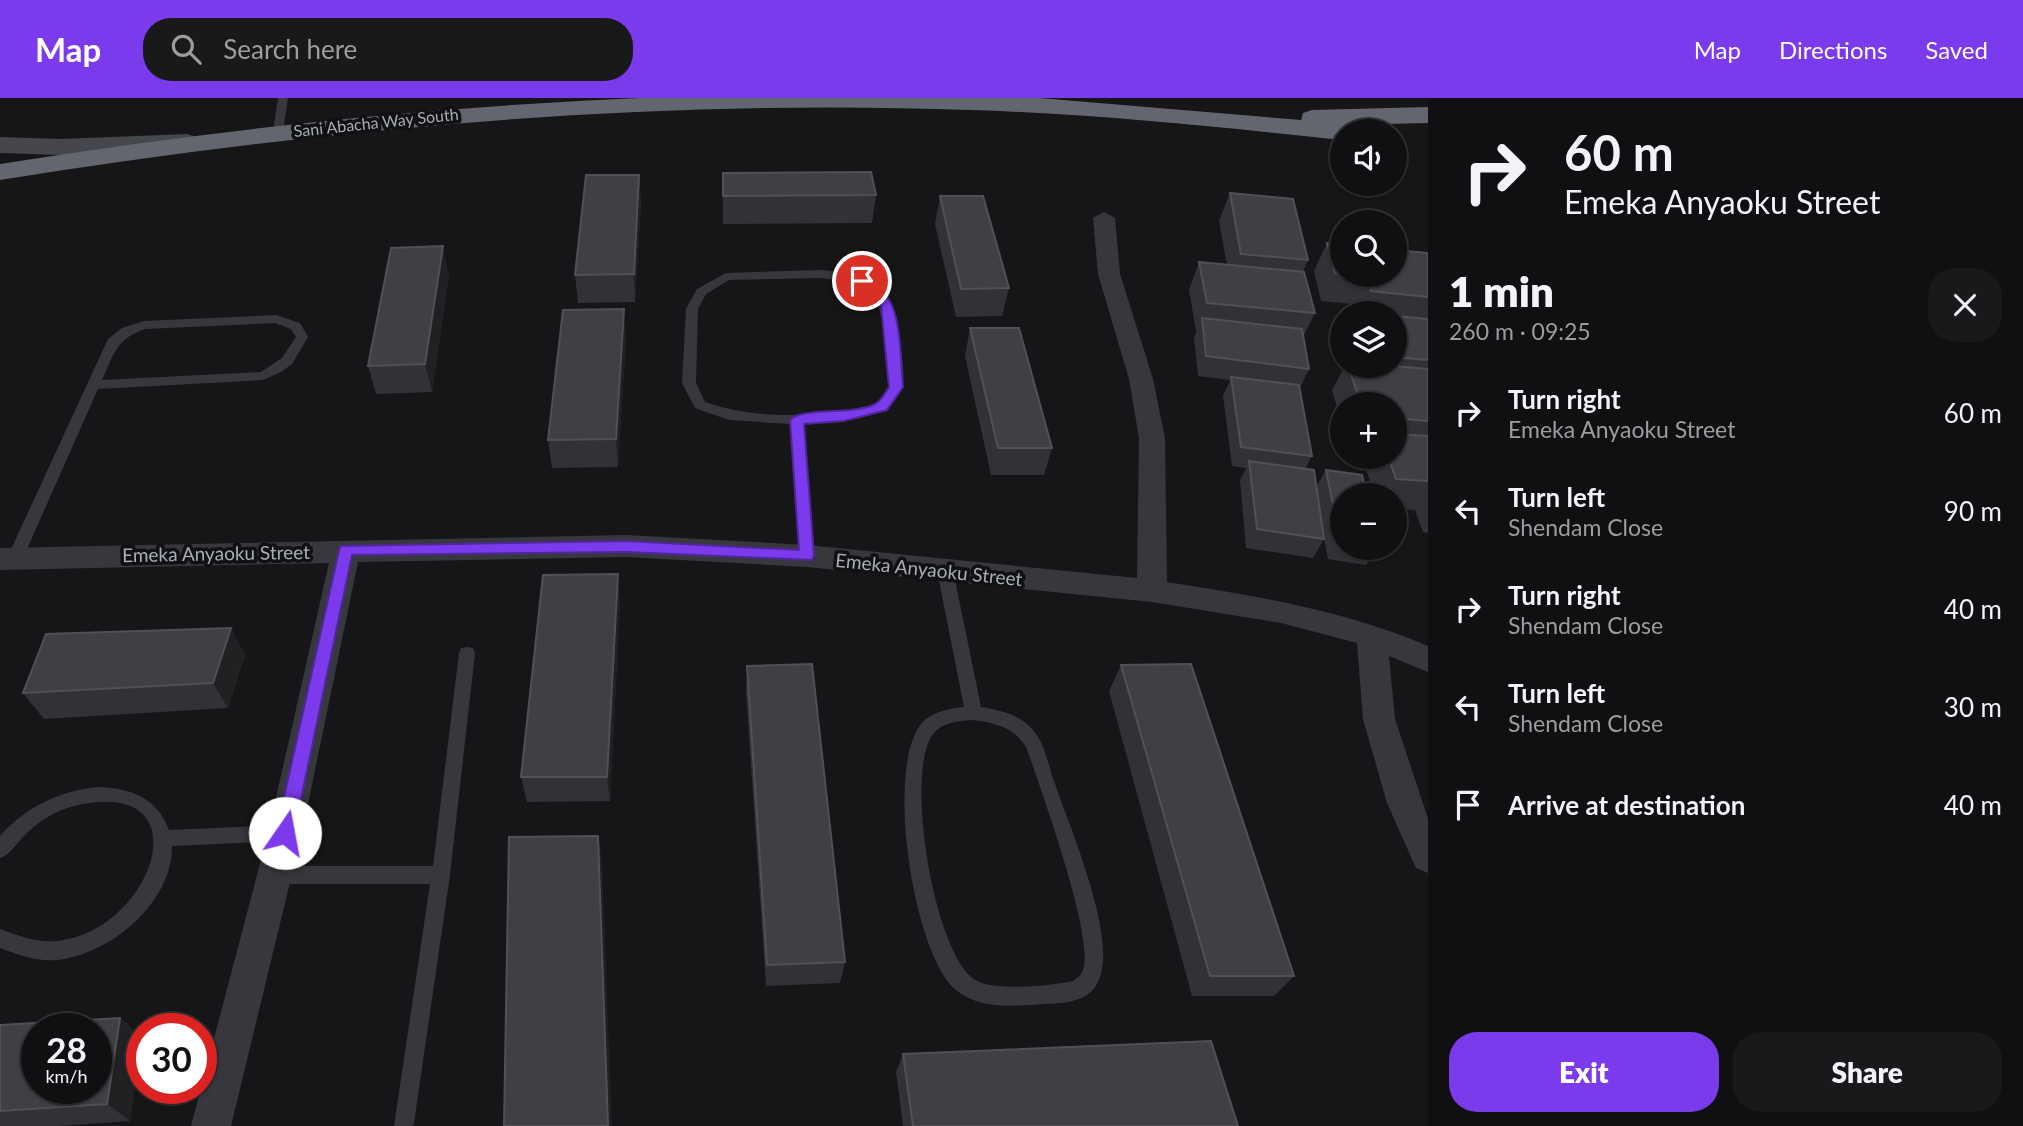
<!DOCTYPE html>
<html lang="en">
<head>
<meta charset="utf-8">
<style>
  :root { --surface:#101012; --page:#19191b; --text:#f1f3f6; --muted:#9c9d9f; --line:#303032; --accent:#7c3aed }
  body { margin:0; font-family:Lato,sans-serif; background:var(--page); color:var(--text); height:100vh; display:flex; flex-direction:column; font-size:26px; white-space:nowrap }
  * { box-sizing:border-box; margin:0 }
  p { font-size:23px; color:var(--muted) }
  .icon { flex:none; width:38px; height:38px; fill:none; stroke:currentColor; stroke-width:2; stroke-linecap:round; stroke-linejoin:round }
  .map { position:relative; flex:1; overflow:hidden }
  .panel { display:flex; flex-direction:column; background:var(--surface); width:595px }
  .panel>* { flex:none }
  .guide { background:#101012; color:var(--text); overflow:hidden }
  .tools { position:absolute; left:1330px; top:21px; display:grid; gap:14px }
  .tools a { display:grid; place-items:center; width:77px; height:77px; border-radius:50%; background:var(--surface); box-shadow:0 2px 5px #0004,0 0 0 2px var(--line); font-size:35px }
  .speed { position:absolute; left:21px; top:915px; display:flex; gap:14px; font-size:35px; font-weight:700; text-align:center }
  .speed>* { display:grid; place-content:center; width:91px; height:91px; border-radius:50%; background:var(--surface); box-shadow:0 2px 5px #0004,0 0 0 2px var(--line); line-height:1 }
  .speed small { font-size:18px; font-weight:400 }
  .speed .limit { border:10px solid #d22; background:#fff; color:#111 }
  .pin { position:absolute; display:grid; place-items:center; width:60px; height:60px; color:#fff; margin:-30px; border:4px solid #fff; border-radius:50%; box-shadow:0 2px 7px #0007 }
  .me { position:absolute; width:77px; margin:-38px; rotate:12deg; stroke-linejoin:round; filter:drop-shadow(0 0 5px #0008) }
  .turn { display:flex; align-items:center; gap:24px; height:147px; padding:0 21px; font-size:32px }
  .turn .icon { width:91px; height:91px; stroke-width:2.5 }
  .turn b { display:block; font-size:49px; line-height:60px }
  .round { display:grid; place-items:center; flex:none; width:74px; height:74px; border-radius:28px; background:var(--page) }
  .head { display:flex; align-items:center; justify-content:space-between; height:119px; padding:0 21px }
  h1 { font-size:42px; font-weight:800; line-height:52px }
  .button { display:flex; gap:14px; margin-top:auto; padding:14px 21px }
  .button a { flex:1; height:80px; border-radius:28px; background:var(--accent); color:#fff; font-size:28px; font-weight:800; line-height:80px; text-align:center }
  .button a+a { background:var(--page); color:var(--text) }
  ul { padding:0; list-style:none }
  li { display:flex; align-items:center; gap:21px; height:98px; padding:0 21px }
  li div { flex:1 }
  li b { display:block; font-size:26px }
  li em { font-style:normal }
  header { display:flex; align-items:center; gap:42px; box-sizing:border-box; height:98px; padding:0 35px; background:var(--accent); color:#fff }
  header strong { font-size:33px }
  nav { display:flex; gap:38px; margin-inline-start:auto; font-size:24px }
  .search { width:490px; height:63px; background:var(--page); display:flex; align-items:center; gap:18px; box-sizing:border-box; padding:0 24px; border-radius:28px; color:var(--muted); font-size:26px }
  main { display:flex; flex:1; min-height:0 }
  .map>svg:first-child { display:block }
</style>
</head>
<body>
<header>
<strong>Map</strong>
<div class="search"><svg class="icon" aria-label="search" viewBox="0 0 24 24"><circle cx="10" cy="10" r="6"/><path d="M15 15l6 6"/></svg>Search here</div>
<nav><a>Map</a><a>Directions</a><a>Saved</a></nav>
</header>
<main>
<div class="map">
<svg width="1428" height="1028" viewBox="0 0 1428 1028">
  <rect width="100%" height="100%" fill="#161618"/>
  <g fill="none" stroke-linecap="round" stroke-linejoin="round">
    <path fill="#37383d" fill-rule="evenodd" d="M 278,0 L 288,0 L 283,34 L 278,37 L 273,34 Z
      M 821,172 C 839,174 863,174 878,186 C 894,199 908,271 902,290 C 900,297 891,306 887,312 L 844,323 L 804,326 L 815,458 L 807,464 L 799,458 L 790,326 L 729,322 L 695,310 L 682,285 L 686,211 L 697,191 L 726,175 ZM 821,180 L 862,186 L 876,199 L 886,237 L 889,289 L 877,306 C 821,319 760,323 705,304 L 696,285 L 698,211 L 706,196 L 729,182 Z
      M 276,217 L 300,225 L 308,239 L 292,266 L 281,274 L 263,282 L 98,291 L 23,460 L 20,464 L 10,464 L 7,460 L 108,241 L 122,230 L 144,223 ZM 275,225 L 291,231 L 296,239 L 282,260 L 261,274 L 102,282 C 114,256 116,241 145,231 Z
      M 945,466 L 953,472 L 981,609 C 1000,612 1021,617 1033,632 C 1046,647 1048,668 1055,686 C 1070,730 1119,842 1098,884 C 1088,905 1063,905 1043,906 C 1014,908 980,912 956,892 C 913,856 885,671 921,626 C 931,614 950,610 964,609 L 937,472 ZM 974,622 C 996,625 1016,630 1027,651 C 1040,690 1095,839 1083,872 C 1081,877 1077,880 1073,883 C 1051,888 997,893 977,883 C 934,861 903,670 934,635 C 945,623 960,623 974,622 Z
      M 467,549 L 473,550 L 475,555 L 450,777 L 414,1025 L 412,1028 L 394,1028 L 430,786 L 274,786 L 267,783 L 265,777 L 267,771 L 274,768 L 433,768 L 459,555 L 461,550 Z
      M 97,689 C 130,690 157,699 169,732 L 285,727 L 291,729 L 294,735 L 291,741 L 285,743 L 172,748 C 173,804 111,856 58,862 C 37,864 19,857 0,850 L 0,831 C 19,838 37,845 57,843 C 152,834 206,680 78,707 C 56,712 38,723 23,739 C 16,746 10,757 0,760 L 0,738 C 27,708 58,694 97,689 Z"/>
    <path fill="#37383d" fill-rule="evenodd" d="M 1104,114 L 1115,120 L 1120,176 L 1153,281 L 1165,340 L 1167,484 C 1257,498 1344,512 1428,548 L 1428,574 L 1389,558 L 1395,621 L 1428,721 L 1428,775 L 1416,770 L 1387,705 L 1363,621 L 1357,545 L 1281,525 L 1152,504 L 807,469 L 626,459 L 358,464 L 302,735 L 231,1028 L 191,1028 L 268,735 L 329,465 L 0,472 L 0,450 L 626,437 L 807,447 L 1137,480 L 1139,340 L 1129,281 L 1098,176 L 1093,120 Z"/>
    <path fill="#45474d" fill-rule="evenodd" d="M 187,36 L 196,39 L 200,44 L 196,49 L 61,57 L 0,55 L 0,39 L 61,41 Z"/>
    <path fill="#63666e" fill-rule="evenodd" d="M 641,0 L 1039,0 L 1301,22 L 1303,15 L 1312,12 L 1428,9 L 1428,25 L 1344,27 L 1354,33 L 1342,33 L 1342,42 C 1219,29 1095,16 971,12 C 646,0 320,31 0,82 L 0,66 C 213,32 426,9 641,0 Z"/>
  </g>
  <path fill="#323236" d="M 723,75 L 876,97 L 872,125 L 723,126 Z
    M 639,77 L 641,104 L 635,204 L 578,205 L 575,177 Z
    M 1230,95 L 1308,162 L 1303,174 L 1315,215 L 1303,239 L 1309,271 L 1300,290 L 1312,358 L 1305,371 L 1316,389 L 1326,372 L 1342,397 L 1342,450 L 1377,450 L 1366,467 L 1328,461 L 1324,441 L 1313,460 L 1246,450 L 1240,382 L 1246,370 L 1232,368 L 1223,298 L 1230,282 L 1198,278 L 1194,239 L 1197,233 L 1196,233 L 1189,192 L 1199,164 L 1227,167 L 1219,123 Z
    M 940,98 L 1009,190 L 1002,218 L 956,219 L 935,126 Z
    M 1327,145 L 1342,146 L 1342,177 L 1395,177 L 1428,199 L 1428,435 L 1423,434 L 1415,412 L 1395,410 L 1395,397 L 1375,397 L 1363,363 L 1366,359 L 1395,359 L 1395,306 L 1342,306 L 1342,326 L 1332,292 L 1345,268 L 1395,268 L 1395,215 L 1355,215 L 1353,206 L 1321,203 L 1314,173 Z
    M 449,176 L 432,294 L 376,296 L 368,268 Z
    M 970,230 L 1052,350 L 1044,377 L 991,377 L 965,258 Z
    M 626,239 L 618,369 L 552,370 L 548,342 Z
    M 620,503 L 610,703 L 527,704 L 521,679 Z
    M 231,530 L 245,557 L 228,610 L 44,621 L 23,595 Z
    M 1121,567 L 1294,878 L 1274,898 L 1192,898 L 1109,593 Z
    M 747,568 L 845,864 L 840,885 L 766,888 L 746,594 Z
    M 120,920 L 142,939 L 130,1023 L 59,1028 L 0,1028 L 0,927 Z
    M 903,956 L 1238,1028 L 903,1028 L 896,974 Z"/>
  <path fill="#212124" d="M 639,77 L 641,104 L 635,204 L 634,176 Z
    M 443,148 L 449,176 L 432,294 L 425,266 Z
    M 624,211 L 626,239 L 618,369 L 616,341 Z
    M 618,476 L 620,503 L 610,703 L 607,679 Z
    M 231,530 L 245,557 L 228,610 L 213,585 Z
    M 598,738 L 602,762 L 612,1028 L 608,1028 Z
    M 120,920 L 142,939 L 130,1023 L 107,1006 Z"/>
  <path fill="#3f3f44" stroke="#4f5156" stroke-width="2" fill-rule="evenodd" d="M 871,74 L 876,97 L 723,98 L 723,75 Z
    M 586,77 L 639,77 L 634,176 L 575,177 Z
    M 1230,95 L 1293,101 L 1308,162 L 1241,156 Z
    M 940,98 L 983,98 L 1009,190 L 961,191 Z
    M 1327,145 L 1342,146 L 1342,176 L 1335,175 Z
    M 443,148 L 425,266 L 368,268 L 391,150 Z
    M 1395,152 L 1428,155 L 1428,199 L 1371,193 L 1367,178 L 1350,177 L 1395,177 Z
    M 1199,164 L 1304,174 L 1315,215 L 1207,205 Z
    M 624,211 L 616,341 L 548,342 L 563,212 Z
    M 1395,218 L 1428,221 L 1428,262 L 1395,259 Z
    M 1202,220 L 1302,231 L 1309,271 L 1206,258 Z
    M 970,230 L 1019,230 L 1052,350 L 998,350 Z
    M 1348,268 L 1394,268 L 1428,271 L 1428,323 L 1395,320 L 1395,306 L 1361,306 Z
    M 1231,279 L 1299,287 L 1312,358 L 1241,349 Z
    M 1395,336 L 1428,338 L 1428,383 L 1396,381 L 1388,359 L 1395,359 Z
    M 1249,363 L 1314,372 L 1324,441 L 1257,431 Z
    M 1326,372 L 1362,377 L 1367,397 L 1342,397 L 1342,442 L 1340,442 Z
    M 618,476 L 607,679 L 521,679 L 543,477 Z
    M 231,530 L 213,585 L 23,595 L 46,536 Z
    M 812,566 L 845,864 L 767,867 L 747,568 Z
    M 1191,566 L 1294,878 L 1210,878 L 1121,567 Z
    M 598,738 L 608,1028 L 504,1028 L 509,739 Z
    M 120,920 L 107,1006 L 0,1013 L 0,927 ZM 37,931 L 96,931 L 96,990 L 37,990 Z
    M 1211,943 L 1238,1028 L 913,1028 L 903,956 Z"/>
  <path fill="#7c3aed" stroke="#51269a" stroke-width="2" d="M 862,180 C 905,191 899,253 903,289 L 887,312 L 844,323 L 804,326 L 814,458 L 812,462 L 626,454 L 352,457 L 294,735 L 291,741 L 278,741 L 276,735 L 340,448 L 626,443 L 799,452 L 790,322 C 802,309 855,317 875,306 C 881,303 886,294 889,289 L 881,208 L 871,191 L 856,183 Z"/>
  <g text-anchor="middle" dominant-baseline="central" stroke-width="7" stroke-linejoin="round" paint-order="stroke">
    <g font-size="16" fill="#a8adb8" stroke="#111113">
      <text transform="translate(376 24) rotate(-6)">Sani Abacha Way South</text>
    </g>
    <g font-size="19" fill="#a8adb8" stroke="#111113">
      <text transform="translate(216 455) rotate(-1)">Emeka Anyaoku Street</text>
      <text transform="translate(929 471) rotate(6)">Emeka Anyaoku Street</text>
    </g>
  </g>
</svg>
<div class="tools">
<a><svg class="icon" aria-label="sound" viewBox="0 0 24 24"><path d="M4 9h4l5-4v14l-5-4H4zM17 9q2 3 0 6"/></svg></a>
<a><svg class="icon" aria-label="search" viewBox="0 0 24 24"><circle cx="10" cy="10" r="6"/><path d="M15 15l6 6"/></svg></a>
<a><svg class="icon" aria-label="layers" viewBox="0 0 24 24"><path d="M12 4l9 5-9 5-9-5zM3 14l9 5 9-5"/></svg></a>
<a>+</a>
<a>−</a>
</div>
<div class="speed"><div>28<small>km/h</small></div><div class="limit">30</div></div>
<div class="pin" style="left:862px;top:183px;background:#d93025"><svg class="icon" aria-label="arrive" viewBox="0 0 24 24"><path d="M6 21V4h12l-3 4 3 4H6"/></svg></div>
<svg class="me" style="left:285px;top:735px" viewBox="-20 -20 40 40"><circle r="19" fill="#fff"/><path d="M0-13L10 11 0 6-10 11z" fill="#7c3aed"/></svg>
</div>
<section class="panel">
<div class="guide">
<div class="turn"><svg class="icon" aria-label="right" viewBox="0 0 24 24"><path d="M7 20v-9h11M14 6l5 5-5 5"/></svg><div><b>60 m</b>Emeka Anyaoku Street</div></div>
</div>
<div class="head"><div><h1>1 min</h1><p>260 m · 09:25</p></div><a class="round"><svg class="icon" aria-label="close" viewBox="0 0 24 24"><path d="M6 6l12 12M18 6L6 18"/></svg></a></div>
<ul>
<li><svg class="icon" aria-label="right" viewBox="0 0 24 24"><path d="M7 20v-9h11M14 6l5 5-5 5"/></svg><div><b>Turn right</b><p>Emeka Anyaoku Street</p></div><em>60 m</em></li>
<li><svg class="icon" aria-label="left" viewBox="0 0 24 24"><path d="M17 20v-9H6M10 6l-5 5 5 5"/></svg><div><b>Turn left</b><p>Shendam Close</p></div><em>90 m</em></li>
<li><svg class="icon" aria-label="right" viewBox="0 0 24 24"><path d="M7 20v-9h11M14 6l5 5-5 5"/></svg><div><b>Turn right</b><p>Shendam Close</p></div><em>40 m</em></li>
<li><svg class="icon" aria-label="left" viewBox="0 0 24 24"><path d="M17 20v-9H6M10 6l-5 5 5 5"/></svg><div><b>Turn left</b><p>Shendam Close</p></div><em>30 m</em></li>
<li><svg class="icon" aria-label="arrive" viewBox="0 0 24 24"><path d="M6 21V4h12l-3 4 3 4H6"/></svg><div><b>Arrive at destination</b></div><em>40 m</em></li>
</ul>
<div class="button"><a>Exit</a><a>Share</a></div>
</section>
</main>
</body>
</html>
